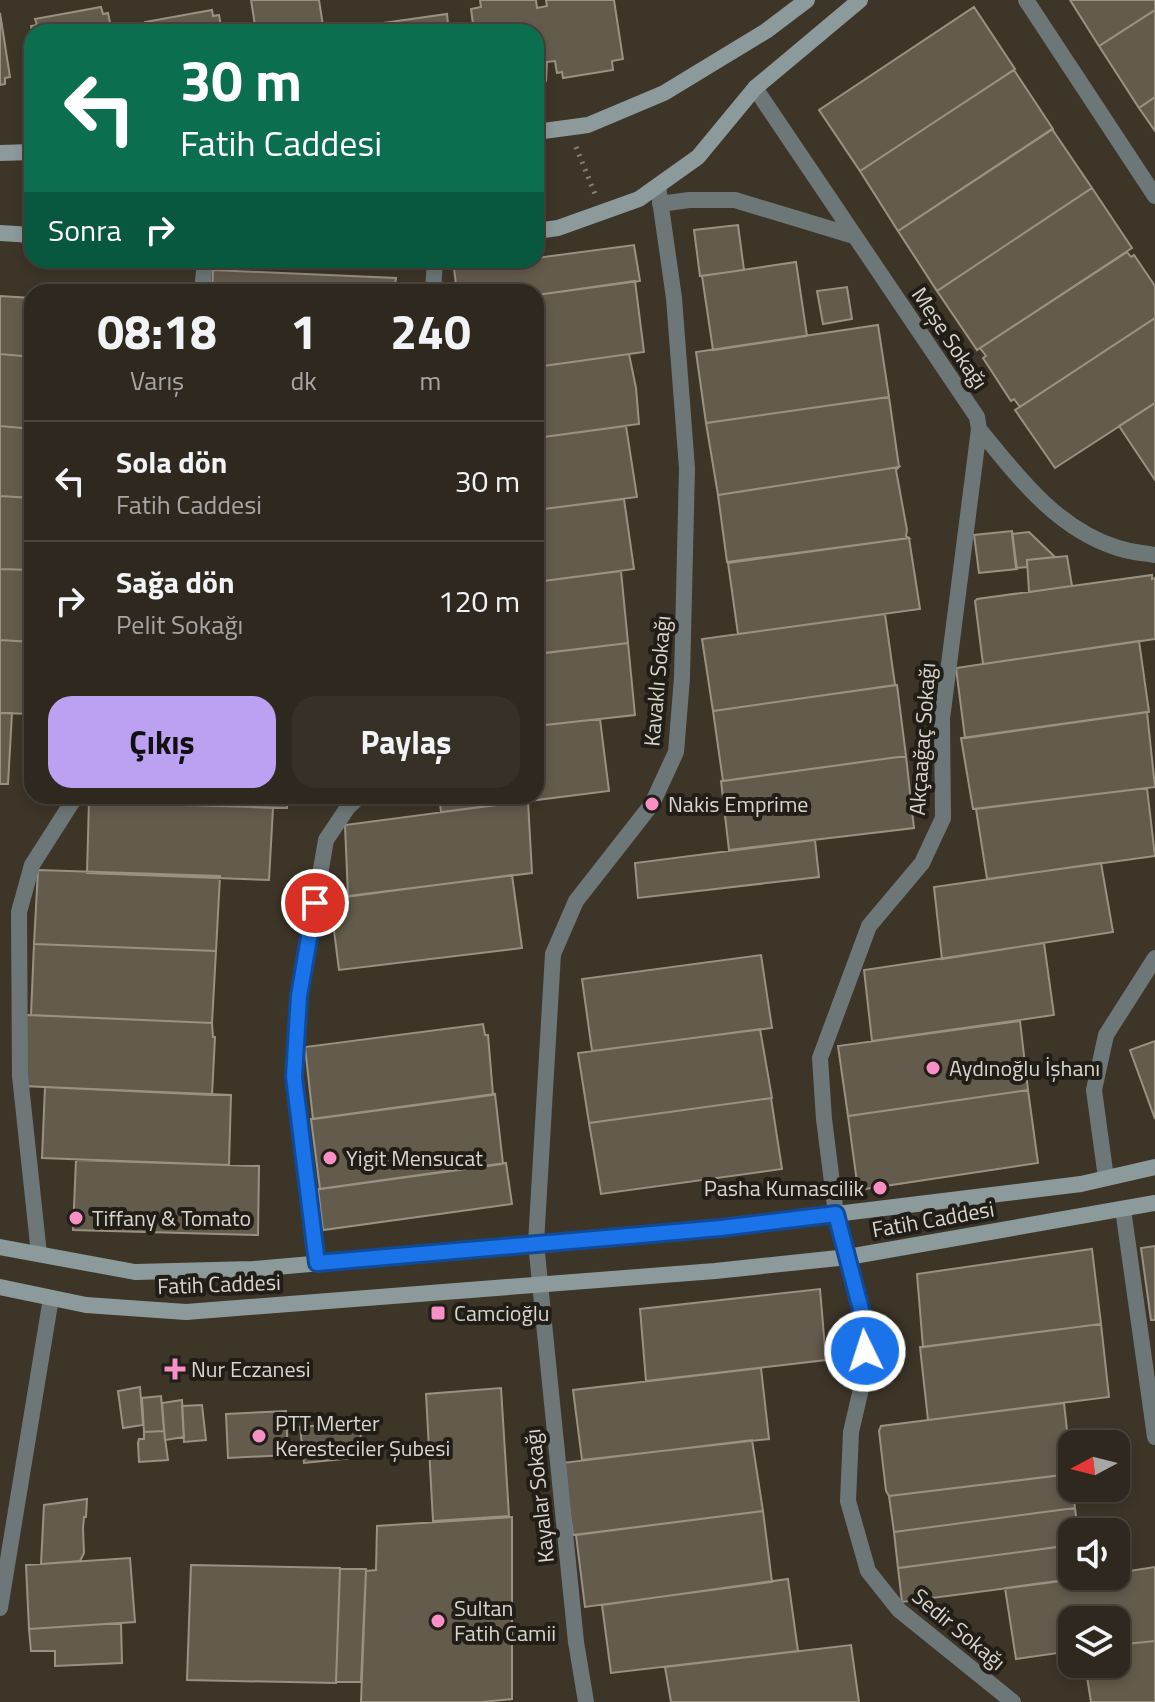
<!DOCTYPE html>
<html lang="tr">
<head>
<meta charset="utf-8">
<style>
  :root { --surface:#2e281e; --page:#363027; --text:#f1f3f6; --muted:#a7a6a4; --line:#49443c; --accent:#bca0f2 }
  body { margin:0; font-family:"Titillium Web",sans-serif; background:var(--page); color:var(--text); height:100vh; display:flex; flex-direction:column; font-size:30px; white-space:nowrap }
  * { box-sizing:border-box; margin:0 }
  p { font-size:26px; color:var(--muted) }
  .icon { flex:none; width:44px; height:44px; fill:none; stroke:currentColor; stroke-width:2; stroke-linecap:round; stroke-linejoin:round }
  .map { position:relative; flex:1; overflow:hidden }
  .details { position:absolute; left:24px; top:284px; width:520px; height:520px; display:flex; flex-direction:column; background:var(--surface); border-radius:24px; box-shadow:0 4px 12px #0003,0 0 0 2px var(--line) }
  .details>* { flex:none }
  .guide { position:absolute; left:24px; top:24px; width:520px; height:244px; border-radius:24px; box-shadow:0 4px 12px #0003,0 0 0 2px var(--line); background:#0b6e4f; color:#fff; overflow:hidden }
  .needle { width:52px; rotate:263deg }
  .fabs { position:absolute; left:1058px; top:1430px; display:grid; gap:16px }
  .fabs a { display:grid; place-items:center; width:72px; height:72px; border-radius:16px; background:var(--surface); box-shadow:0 4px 12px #0003,0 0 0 2px var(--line); font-size:40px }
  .pin { position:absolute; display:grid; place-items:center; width:68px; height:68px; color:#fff; margin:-34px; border:4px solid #fff; border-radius:50%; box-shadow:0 2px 8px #0007 }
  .me { position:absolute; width:88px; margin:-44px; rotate:356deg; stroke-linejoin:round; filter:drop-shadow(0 0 6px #0008) }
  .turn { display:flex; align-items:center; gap:28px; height:168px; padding:0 24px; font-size:36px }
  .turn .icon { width:104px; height:104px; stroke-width:2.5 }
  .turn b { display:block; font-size:56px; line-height:68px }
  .then { display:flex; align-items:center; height:76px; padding:0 24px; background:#0003; gap:16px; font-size:30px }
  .eta { display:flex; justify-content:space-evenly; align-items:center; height:136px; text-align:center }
  .eta b { font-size:48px; font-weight:700; line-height:56px }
  .action { display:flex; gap:16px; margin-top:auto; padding:16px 24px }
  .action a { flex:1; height:92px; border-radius:24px; background:var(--accent); color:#111; font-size:32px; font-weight:700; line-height:92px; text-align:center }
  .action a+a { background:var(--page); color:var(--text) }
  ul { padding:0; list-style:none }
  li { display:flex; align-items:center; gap:24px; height:120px; padding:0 24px; border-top:2px solid var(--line) }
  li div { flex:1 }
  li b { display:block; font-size:30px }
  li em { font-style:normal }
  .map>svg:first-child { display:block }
</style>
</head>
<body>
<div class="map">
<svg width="1155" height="1702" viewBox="0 0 1155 1702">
  <rect width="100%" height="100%" fill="#3d3528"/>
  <path fill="#635b4c" stroke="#9a9182" stroke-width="2" d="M 251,0 L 319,0 L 324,32 L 256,32 Z
    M 480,0 L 536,0 L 537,8 L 547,6 L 546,0 L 614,0 L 623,59 L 612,61 L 613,70 L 563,78 L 562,72 L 557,73 L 555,61 L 547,62 L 546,81 L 536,83 L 536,32 L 474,32 L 471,9 L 481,7 Z
    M 1070,0 L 1155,0 L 1155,10 L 1099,46 Z
    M 101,7 L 103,14 L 108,13 L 112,32 L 32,33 L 31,26 L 37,25 L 35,19 Z
    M 974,7 L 1015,69 L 860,171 L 819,110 Z
    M 212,10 L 213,16 L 219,15 L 222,32 L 142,32 L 141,28 L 146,27 L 145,22 Z
    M 1155,10 L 1155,97 L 1139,108 L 1099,46 Z
    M 0,13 L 10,77 L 5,78 L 5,84 L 0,85 Z
    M 447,14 L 449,32 L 354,32 L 354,27 Z
    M 1014,70 L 1053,129 L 898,231 L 860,171 Z
    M 1155,97 L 1155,131 L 1139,108 Z
    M 1052,129 L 1092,188 L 937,291 L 898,231 Z
    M 1092,188 L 1132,248 L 977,350 L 937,291 Z
    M 738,225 L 744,270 L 700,276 L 694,230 Z
    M 634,245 L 640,281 L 536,295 L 536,292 L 457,292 L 454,269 Z
    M 1127,252 L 1131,257 L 1134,255 L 1155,286 L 1155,318 L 1020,407 L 1014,399 L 1011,401 L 983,358 L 986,356 L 980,348 Z
    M 796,262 L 807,336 L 713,350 L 702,276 Z
    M 213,270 L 396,278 L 394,292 L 212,292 Z
    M 635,281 L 644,352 L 536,367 L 536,295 Z
    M 847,287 L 852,319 L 823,324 L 817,291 Z
    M 0,296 L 32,298 L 32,357 L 0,354 Z
    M 1155,318 L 1155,403 L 1055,468 L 1015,410 Z
    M 878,325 L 889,397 L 706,423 L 696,352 Z
    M 0,354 L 32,357 L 32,429 L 0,426 Z
    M 629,354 L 636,388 L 639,424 L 536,438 L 536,367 Z
    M 889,397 L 899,467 L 718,495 L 706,423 Z
    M 1155,403 L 1155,480 L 1119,426 Z
    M 0,426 L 32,429 L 32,498 L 0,496 Z
    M 626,426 L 637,497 L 536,510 L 536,438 Z
    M 899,467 L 896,470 L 907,530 L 906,536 L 909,538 L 727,562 L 718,495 Z
    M 0,496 L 32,498 L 32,570 L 0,569 Z
    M 624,499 L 634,569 L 536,582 L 536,510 Z
    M 1012,531 L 1017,569 L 979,573 L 974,535 Z
    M 1029,532 L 1055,557 L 1027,560 L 1027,567 L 1016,568 L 1012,534 Z
    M 909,538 L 920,609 L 738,634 L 728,563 Z
    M 1067,556 L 1072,586 L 1029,592 L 1027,560 Z
    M 0,569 L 32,570 L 32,642 L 0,640 Z
    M 621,571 L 628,643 L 536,654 L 536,582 Z
    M 1152,575 L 1152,579 L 1155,578 L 1155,639 L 983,664 L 975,601 L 977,599 Z
    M 885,614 L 895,685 L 713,711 L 702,639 Z
    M 0,640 L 32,642 L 32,714 L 0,713 Z
    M 1139,641 L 1149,712 L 965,738 L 956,668 Z
    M 628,643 L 635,715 L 536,726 L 536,654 Z
    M 897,685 L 906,756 L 723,781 L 713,711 Z
    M 1147,712 L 1155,787 L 973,809 L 961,738 Z
    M 0,713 L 12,713 L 8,784 L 0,784 Z
    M 600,719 L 609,791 L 441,812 L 439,796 L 536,796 L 536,726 Z
    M 906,756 L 914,828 L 729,850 L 721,781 Z
    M 1147,788 L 1155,856 L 987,879 L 976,809 Z
    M 184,796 L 288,796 L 287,808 L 184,805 Z
    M 89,800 L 273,808 L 269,880 L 87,873 Z
    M 528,801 L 532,873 L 348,896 L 345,825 Z
    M 815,840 L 819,877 L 638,898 L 635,863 Z
    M 1101,863 L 1113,932 L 942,959 L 934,887 Z
    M 38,870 L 220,876 L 216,951 L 34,944 Z
    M 512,875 L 522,948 L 339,970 L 330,899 Z
    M 1044,943 L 1054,1015 L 872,1041 L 864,970 Z
    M 34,944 L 216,951 L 212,1023 L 31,1015 Z
    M 761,955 L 772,1028 L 592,1051 L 582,979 Z
    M 26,1015 L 212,1023 L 213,1037 L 215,1037 L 212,1095 L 23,1086 Z
    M 1020,1021 L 1028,1090 L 848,1116 L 838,1046 Z
    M 483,1024 L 485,1035 L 488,1035 L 493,1095 L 313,1119 L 305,1047 Z
    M 760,1029 L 772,1098 L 589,1123 L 578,1053 Z
    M 1155,1041 L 1155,1119 L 1130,1050 Z
    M 45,1087 L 231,1095 L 229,1165 L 42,1158 Z
    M 1028,1090 L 1038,1163 L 858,1190 L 848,1116 Z
    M 495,1094 L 503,1164 L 320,1189 L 311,1119 Z
    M 771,1098 L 782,1169 L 601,1194 L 589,1123 Z
    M 76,1160 L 259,1166 L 258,1235 L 73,1230 Z
    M 506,1163 L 512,1204 L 323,1230 L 318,1189 Z
    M 1155,1246 L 1155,1320 L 1151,1320 L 1141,1248 Z
    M 1092,1249 L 1101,1324 L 923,1347 L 917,1274 Z
    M 820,1289 L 826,1360 L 646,1381 L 640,1309 Z
    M 1101,1324 L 1109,1397 L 928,1420 L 920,1347 Z
    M 761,1368 L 769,1439 L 582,1460 L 573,1390 Z
    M 140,1387 L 143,1425 L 123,1428 L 118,1391 Z
    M 501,1388 L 509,1516 L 433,1521 L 426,1394 Z
    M 161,1396 L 164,1431 L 144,1432 L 142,1398 Z
    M 182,1400 L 184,1437 L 165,1440 L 162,1403 Z
    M 1064,1403 L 1071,1466 L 1069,1474 L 889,1496 L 886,1491 L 879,1431 L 881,1426 Z
    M 202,1405 L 206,1440 L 184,1442 L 182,1406 Z
    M 286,1411 L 288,1455 L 228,1458 L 226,1414 Z
    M 359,1422 L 363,1457 L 304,1463 L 300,1427 Z
    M 164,1431 L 168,1460 L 139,1462 L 138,1443 L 139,1439 L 144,1439 L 144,1432 Z
    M 752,1440 L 763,1511 L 573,1535 L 562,1463 Z
    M 1071,1474 L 1075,1508 L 894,1532 L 889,1496 Z
    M 87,1499 L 86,1517 L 84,1517 L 83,1528 L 84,1553 L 80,1561 L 41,1564 L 44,1505 Z
    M 1075,1508 L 1078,1532 L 1072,1532 L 1072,1545 L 898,1568 L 894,1532 Z
    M 763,1511 L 772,1582 L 585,1607 L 576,1535 Z
    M 512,1517 L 512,1699 L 482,1702 L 361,1702 L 366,1571 L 376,1570 L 377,1526 Z
    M 1072,1545 L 1072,1576 L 1084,1578 L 902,1602 L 898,1568 Z
    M 130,1558 L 135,1622 L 29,1629 L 26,1565 Z
    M 191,1565 L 340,1568 L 336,1683 L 187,1680 Z
    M 1155,1567 L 1155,1641 L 1116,1645 L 1116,1620 L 1072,1620 L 1072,1651 L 1016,1659 L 1005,1588 L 1095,1576 L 1116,1576 L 1116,1573 Z
    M 340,1569 L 366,1569 L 361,1682 L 336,1682 Z
    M 788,1579 L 798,1651 L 611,1673 L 602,1605 Z
    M 121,1623 L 122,1663 L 55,1666 L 55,1651 L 31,1651 L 29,1629 Z
    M 1155,1641 L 1155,1702 L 1091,1702 L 1085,1664 L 1116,1664 L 1116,1645 Z
    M 851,1645 L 859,1702 L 671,1702 L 665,1667 Z"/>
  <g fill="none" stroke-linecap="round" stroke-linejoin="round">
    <path stroke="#867f74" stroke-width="5" stroke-dasharray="2 6" stroke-linecap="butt" d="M 576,147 L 595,194"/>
    <path stroke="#6d7778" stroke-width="16" d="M 1026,0 L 1155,196
      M 755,88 L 977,417 L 979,429 C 1018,477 1057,529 1118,548 C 1130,552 1143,553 1155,555
      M 660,204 L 689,200 L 735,200 L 854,236
      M 202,292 L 205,260
      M 433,292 L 435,260
      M 979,429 L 942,719 L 943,818 L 922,863 L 869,926 L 820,1058 L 824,1119 L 836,1214 L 865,1325 L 864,1376 L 851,1432 L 848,1501 L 868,1571 L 899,1610 L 1013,1702
      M 1106,1178 L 1094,1090 L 1106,1035 L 1155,958
      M 1123,1209 L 1155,1437
      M 39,1254 L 20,1076 L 19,912 L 32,865 L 76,796
      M 317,1263 L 294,1077 L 299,996 L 326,840 L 348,807 L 360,796
      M 0,1608 L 51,1298
      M 586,1702 L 576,1642 L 536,1243 L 553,954 L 576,901 L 652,804 L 676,752 L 682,678 L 687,468 L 674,298 L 658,186"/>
    <path stroke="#8c9a9c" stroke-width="16" d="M 536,132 L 588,125 L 664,93 L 766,31 L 807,0
      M 0,153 L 32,152
      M 536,231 L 558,228 L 639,199 L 698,157 L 755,88 L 860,0
      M 0,233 L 32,235
      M 0,1247 L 135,1272 L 253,1269 L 721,1228 L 1081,1184 L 1155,1167
      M 0,1287 L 86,1305 L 186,1312 L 715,1271 L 848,1257 L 1155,1203"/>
  </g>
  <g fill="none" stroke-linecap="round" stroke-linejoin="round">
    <defs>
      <path id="route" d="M 315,903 L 299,996 L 294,1077 L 317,1263 L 721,1228 L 836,1214 L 865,1325 L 865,1351"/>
    </defs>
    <use href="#route" stroke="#114b97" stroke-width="20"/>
    <use href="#route" stroke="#1a73e8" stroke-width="14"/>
  </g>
  <g fill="#fa8fc6" stroke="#211d17" stroke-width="3">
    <circle cx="652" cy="804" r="8"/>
    <circle cx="933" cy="1068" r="8"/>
    <circle cx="330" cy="1158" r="8"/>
    <circle cx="880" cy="1188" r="8"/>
    <circle cx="76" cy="1218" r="8"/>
    <rect x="430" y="1305" width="16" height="16" rx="4"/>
    <path d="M171 1357h8v8h8v8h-8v8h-8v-8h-8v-8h8z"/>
    <circle cx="259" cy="1436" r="8"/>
    <circle cx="438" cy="1621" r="8"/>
  </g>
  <g text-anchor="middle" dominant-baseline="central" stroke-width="8" stroke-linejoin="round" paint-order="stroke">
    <g font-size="22" fill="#d9d4cc" stroke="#211d17">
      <text transform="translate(950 338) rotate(56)">Meşe Sokağı</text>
      <text transform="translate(657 681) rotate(-85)">Kavaklı Sokağı</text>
      <text transform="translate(922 739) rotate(-86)">Akçaağaç Sokağı</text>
      <text transform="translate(933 1219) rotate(-10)">Fatih Caddesi</text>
      <text transform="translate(219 1284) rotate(-2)">Fatih Caddesi</text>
      <text transform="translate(539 1496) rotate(-96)">Kayalar Sokağı</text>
      <text transform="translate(959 1629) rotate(40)">Sedir Sokağı</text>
    </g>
    <g font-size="22" fill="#d9d4cc" stroke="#211d17" text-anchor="start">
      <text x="668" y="804">Nakis Emprime</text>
      <text x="949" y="1068">Aydınoğlu İşhanı</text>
      <text x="346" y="1158">Yigit Mensucat</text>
      <text x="864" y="1188" text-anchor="end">Pasha Kumascilik</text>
      <text x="92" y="1218">Tiffany &amp; Tomato</text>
      <text x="454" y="1313">Camcioğlu</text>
      <text x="191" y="1369">Nur Eczanesi</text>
      <text x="275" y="1423">PTT Merter<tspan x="275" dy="25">Keresteciler Şubesi</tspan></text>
      <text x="454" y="1608">Sultan<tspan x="454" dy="25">Fatih Camii</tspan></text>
    </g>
  </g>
</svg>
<div class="fabs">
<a><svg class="needle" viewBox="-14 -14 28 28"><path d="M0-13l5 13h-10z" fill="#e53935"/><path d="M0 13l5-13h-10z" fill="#a7a6a4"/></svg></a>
<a><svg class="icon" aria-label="sound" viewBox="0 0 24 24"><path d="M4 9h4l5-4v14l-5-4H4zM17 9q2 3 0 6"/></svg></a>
<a><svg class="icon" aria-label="layers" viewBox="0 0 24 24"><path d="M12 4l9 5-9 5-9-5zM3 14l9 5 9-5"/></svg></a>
</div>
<div class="pin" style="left:315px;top:903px;background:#d93025"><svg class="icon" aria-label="arrive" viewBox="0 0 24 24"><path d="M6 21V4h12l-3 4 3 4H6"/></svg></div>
<svg class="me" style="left:865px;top:1351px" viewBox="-20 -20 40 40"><circle r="17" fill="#1a73e8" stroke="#fff" stroke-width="3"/><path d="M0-11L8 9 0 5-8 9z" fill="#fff"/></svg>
<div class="guide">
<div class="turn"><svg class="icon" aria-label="left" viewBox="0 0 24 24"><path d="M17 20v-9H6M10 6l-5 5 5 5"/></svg><div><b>30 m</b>Fatih Caddesi</div></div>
<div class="then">Sonra<svg class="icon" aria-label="right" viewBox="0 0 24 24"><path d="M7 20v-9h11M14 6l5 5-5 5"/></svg></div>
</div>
<section class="details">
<div class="eta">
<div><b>08:18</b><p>Varış</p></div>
<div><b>1</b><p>dk</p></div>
<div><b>240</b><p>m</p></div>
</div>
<ul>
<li><svg class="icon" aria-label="left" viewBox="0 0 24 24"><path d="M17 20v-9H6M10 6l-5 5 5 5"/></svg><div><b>Sola dön</b><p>Fatih Caddesi</p></div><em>30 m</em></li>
<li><svg class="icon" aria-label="right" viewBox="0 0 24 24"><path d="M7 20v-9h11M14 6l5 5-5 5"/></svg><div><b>Sağa dön</b><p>Pelit Sokağı</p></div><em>120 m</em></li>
</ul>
<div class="action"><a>Çıkış</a><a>Paylaş</a></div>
</section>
</div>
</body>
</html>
